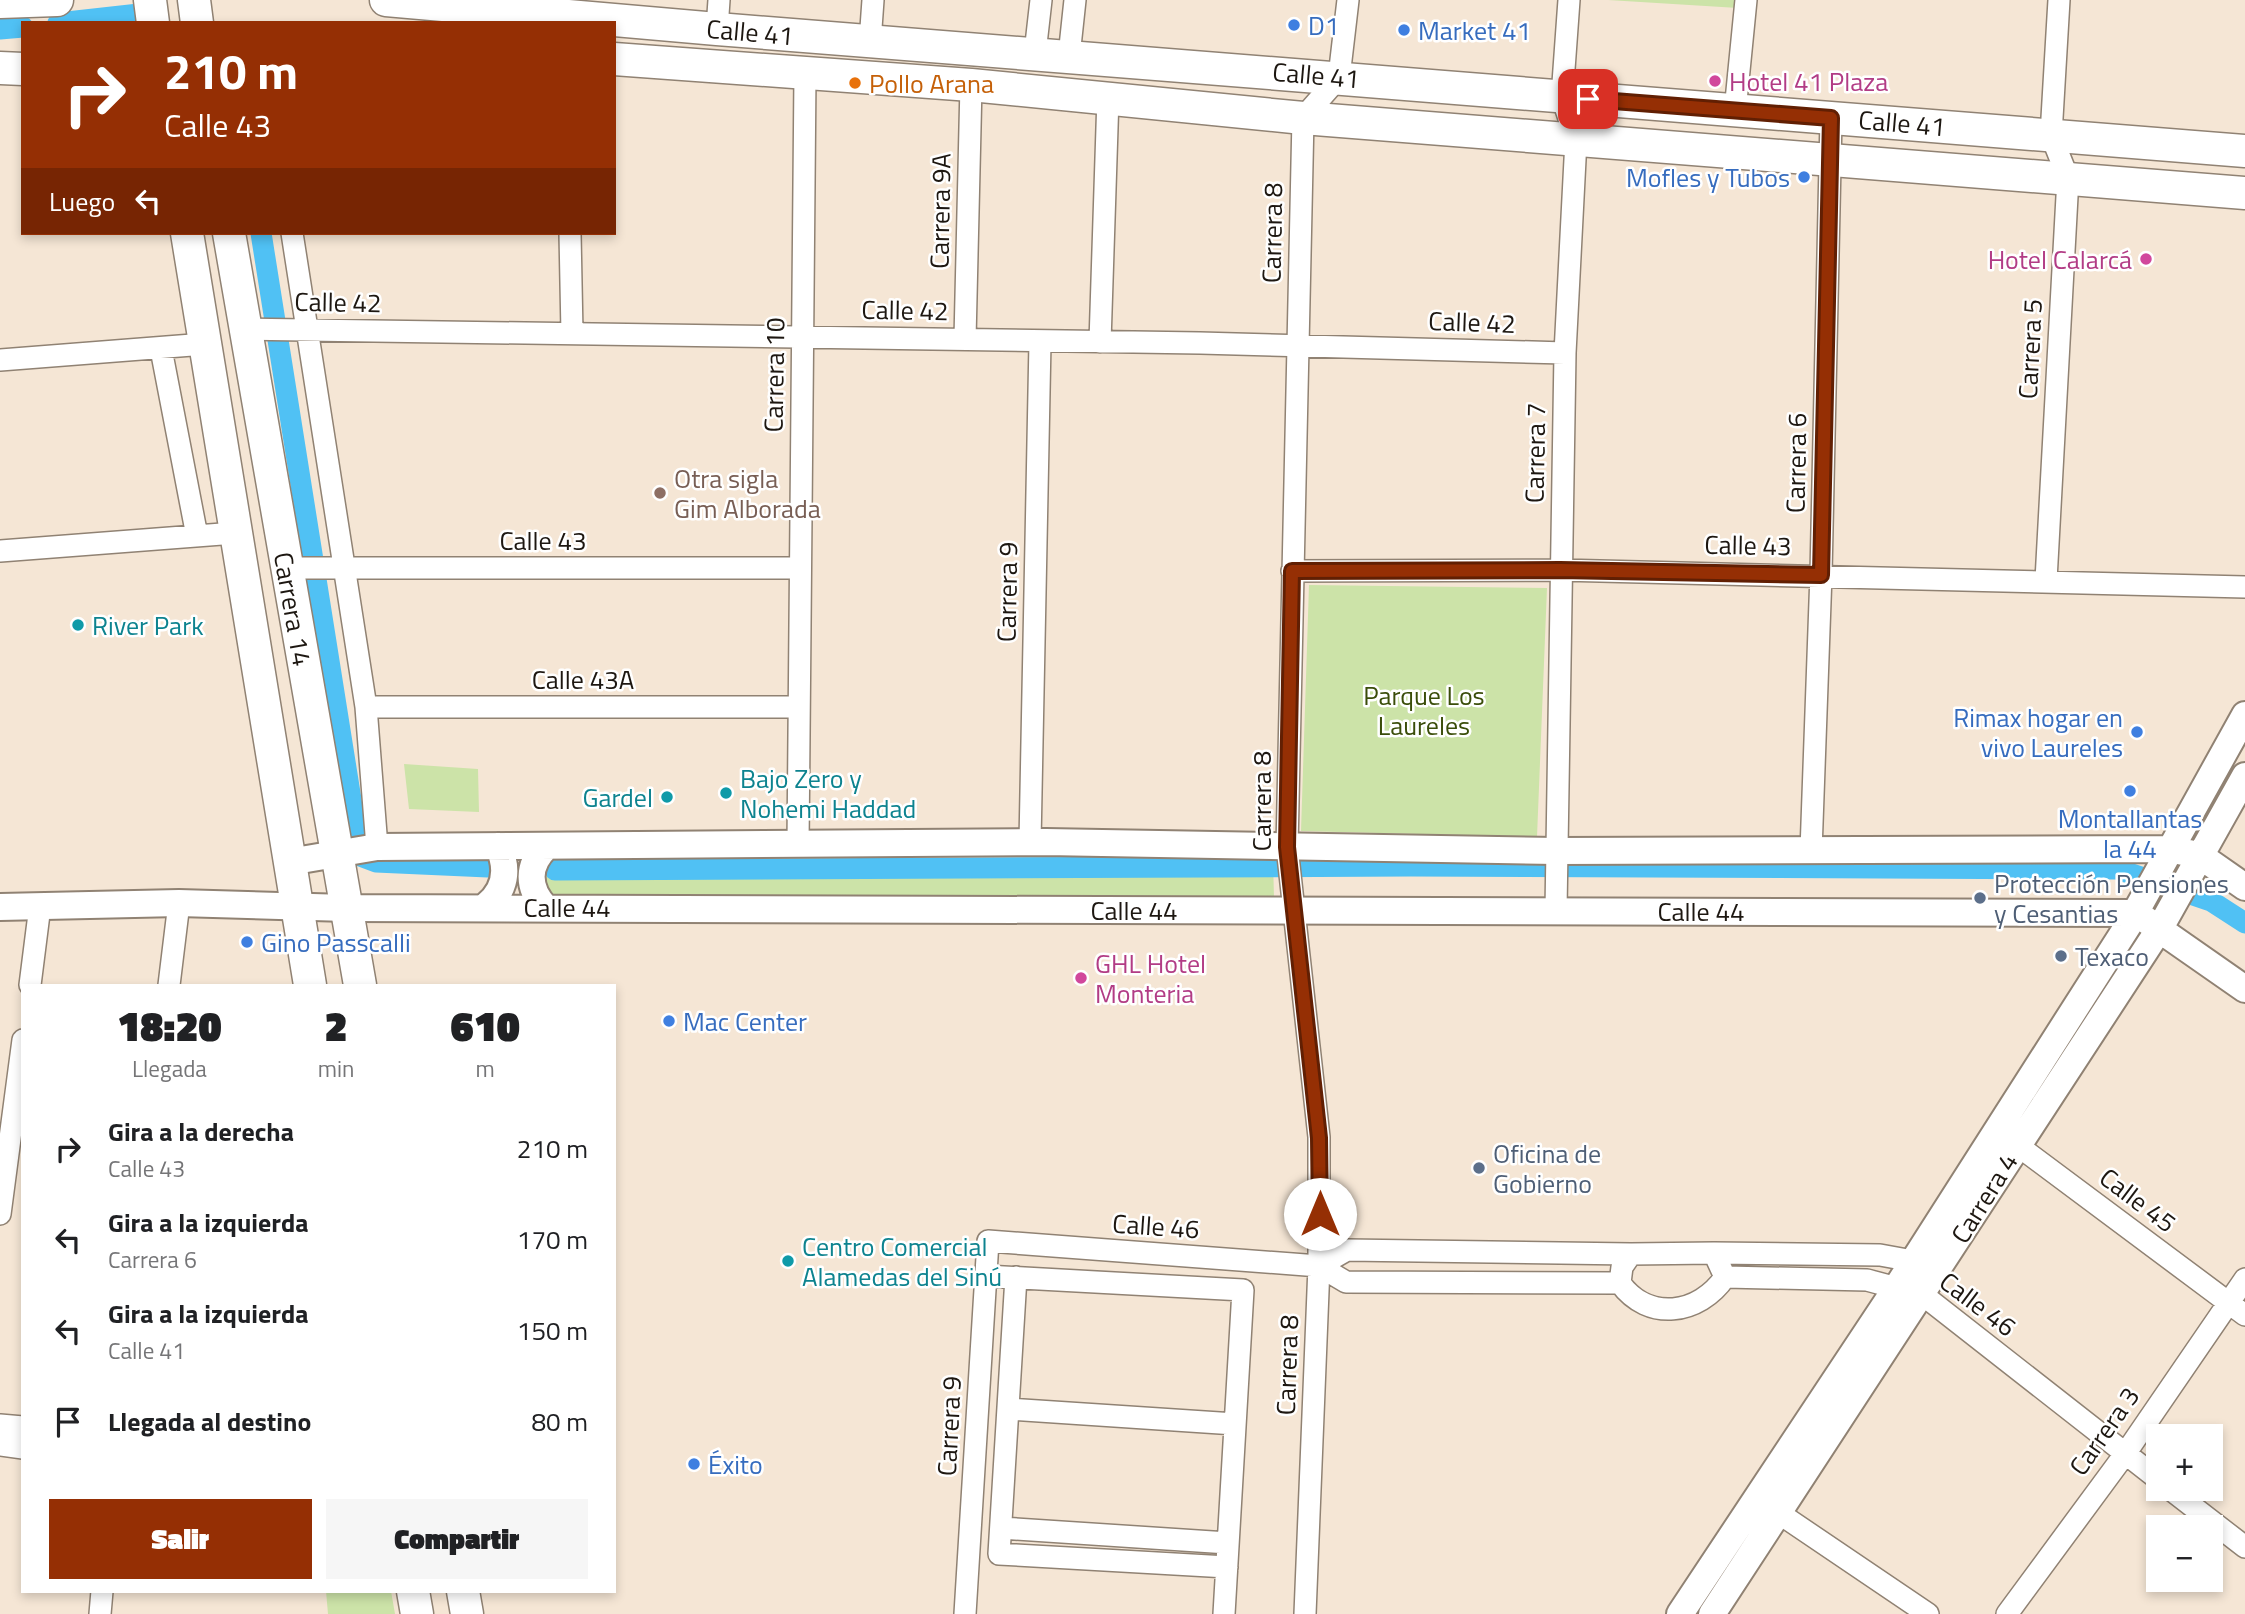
<!DOCTYPE html>
<html lang="es">
<head>
<meta charset="utf-8">
<style>
  :root { --surface:#fff; --page:#f6f6f6; --text:#202124; --muted:#757577; --accent:#952f04 }
  body { margin:0; font-family:"Titillium Web",sans-serif; background:var(--page); color:var(--text); height:100vh; display:flex; flex-direction:column; font-size:26px; white-space:nowrap }
  * { box-sizing:border-box; margin:0 }
  p { font-size:23px; color:var(--muted) }
  .icon { flex:none; width:38px; height:38px; fill:none; stroke:currentColor; stroke-width:2; stroke-linecap:round; stroke-linejoin:round }
  .map { position:relative; flex:1; overflow:hidden }
  .panel { position:absolute; left:21px; top:984px; width:595px; height:609px; display:flex; flex-direction:column; background:var(--surface); border-radius:0px; box-shadow:0 4px 10px #0003 }
  .panel>* { flex:none }
  .top-card { position:absolute; left:21px; top:21px; width:595px; height:214px; border-radius:0px; box-shadow:0 4px 10px #0003; background:#952f04; color:#fff; overflow:hidden }
  .controls { position:absolute; left:2146px; top:1424px; display:grid; gap:14px }
  .controls a { display:grid; place-items:center; width:77px; height:77px; border-radius:0px; background:var(--surface); box-shadow:0 4px 10px #0003; font-size:35px }
  .pin { position:absolute; display:grid; place-items:center; width:60px; height:60px; color:#fff; margin:-30px; border-radius:14px; box-shadow:0 4px 10px #0006 }
  .me { position:absolute; width:77px; margin:-38px; rotate:0deg; stroke-linejoin:round; filter:drop-shadow(0 0 5px #0008) }
  .turn { display:flex; align-items:center; gap:24px; height:147px; padding:0 28px; font-size:32px }
  .turn .icon { width:91px; height:91px; stroke-width:2.5 }
  .turn b { display:block; font-size:49px; line-height:60px }
  .then { display:flex; align-items:center; height:66px; padding:0 28px; background:#0003; gap:14px; font-size:26px }
  .eta { display:flex; justify-content:space-evenly; align-items:center; height:119px; text-align:center }
  .eta b { font-size:42px; font-weight:800; line-height:49px }
  .button { display:flex; gap:14px; margin-top:auto; padding:14px 28px }
  .button a { flex:1; height:80px; border-radius:0px; background:var(--accent); color:#fff; font-size:28px; font-weight:800; line-height:80px; text-align:center }
  .button a+a { background:var(--page); color:var(--text) }
  ul { padding:0; list-style:none }
  li { display:flex; align-items:center; gap:21px; height:91px; padding:0 28px }
  li div { flex:1 }
  li b { display:block; font-size:26px }
  li em { font-style:normal }
  .map>svg:first-child { display:block }
</style>
</head>
<body>
<div class="map">
<svg width="2245" height="1614" viewBox="0 0 2245 1614">
  <rect width="100%" height="100%" fill="#f5e6d5"/>
  <path fill="#cce3a8" d="M 1608,0 L 1739,0 L 1738,8 Z
    M 1309,585 L 1547,588 L 1537,837 L 1301,831 Z
    M 404,764 L 478,769 L 479,812 L 409,809 Z
    M 1273,859 L 1274,898 L 548,894 L 545,869 L 549,860 Z
    M 326,1591 L 391,1591 L 395,1614 L 328,1614 Z"/>
  <g fill="none" stroke-linecap="round" stroke-linejoin="round">
    <path stroke="#50c1f4" stroke-width="21" d="M 58,23 L 139,14
      M 0,29 L 23,27
      M 261,233 L 360,856 L 376,862 L 488,867
      M 555,870 L 1411,866 L 2117,869 L 2211,901 L 2245,923"/>
    <defs>
      <path id="minor" d="M 717,29 L 719,0
        M 870,42 L 873,0
        M 1035,53 L 1041,0
        M 1069,56 L 1075,0
        M 1735,111 L 1746,0
        M 292,233 L 366,707 L 377,847
        M 570,233 L 572,333
        M 244,329 L 1200,343 L 1565,353
        M 965,339 L 971,85
        M 1100,342 L 1108,97
        M 161,349 L 197,536
        M 0,360 L 205,344
        M 0,551 L 235,533
        M 286,568 L 800,568
        M 1292,571 L 1560,570 L 2245,587
        M 2046,580 L 2068,178 L 2051,135 L 2059,0
        M 366,707 L 799,707
        M 1030,842 L 1040,342
        M 798,845 L 805,74
        M 1811,851 L 1821,574 L 1831,118
        M 1556,910 L 1565,353 L 1576,140 L 1562,97 L 1569,0
        M 30,985 L 40,906
        M 169,985 L 179,903
        M 2005,1136 L 2245,1315
        M 0,1214 L 23,1040
        M 1714,1253 L 1725,1277 C 1699,1315 1648,1322 1620,1283 L 1622,1267 L 1631,1254 Z
        M 1714,1253 L 1880,1255 L 1913,1261
        M 1319,1266 L 1347,1250 L 1631,1254
        M 986,1276 L 1243,1290 L 1224,1614
        M 1016,1277 L 999,1554 L 1227,1567
        M 1725,1277 L 1867,1280 L 1923,1295 L 2158,1479
        M 1008,1409 L 1235,1424
        M 0,1425 L 23,1427
        M 0,1445 L 23,1448
        M 2170,1489 L 2245,1547
        M 1767,1505 L 1928,1614
        M 1001,1528 L 1228,1543
        M 100,1614 L 102,1591
        M 965,1614 L 988,1241 L 1319,1266 L 1346,1282 L 1620,1283
        M 1305,1614 L 1319,1266 L 1319,1137 L 1287,847 L 1303,118 L 1339,77 L 1348,0
        M 2007,1614 L 2125,1454 L 2245,1279"/>
      <path id="tertiary" d="M 289,862 L 377,847 L 1046,842 L 1556,851 L 2168,849 L 2199,855 L 2245,887
        M 486,906 C 506,890 509,869 498,846
        M 0,907 L 179,903 L 346,908 L 2136,913 L 2245,989
        M 545,907 C 527,888 527,865 546,847
        M 1680,1614 L 1897,1287 L 2129,924 L 2245,715
        M 1712,1614 L 2160,928 L 2245,776"/>
      <path id="primary" d="M 150,0 L 153,23
        M 194,0 L 197,23
        M 386,0 L 717,29 L 2245,151
        M 0,2 L 57,0
        M 614,59 L 971,85 L 1303,118 L 2245,193
        M 0,68 L 23,69
        M 187,233 L 310,985
        M 229,233 L 360,985
        M 413,1591 L 417,1614
        M 463,1591 L 467,1614"/>
    </defs>
    <use href="#minor" stroke="#908273" stroke-width="24"/>
    <use href="#tertiary" stroke="#908273" stroke-width="30"/>
    <use href="#primary" stroke="#908273" stroke-width="35"/>
    <use href="#minor" stroke="#fff" stroke-width="21"/>
    <use href="#tertiary" stroke="#fff" stroke-width="26"/>
    <use href="#primary" stroke="#fff" stroke-width="32"/>
  </g>
  <g fill="none" stroke-linecap="round" stroke-linejoin="round">
    <defs>
      <path id="route" d="M 1320,1214 L 1319,1138 L 1287,847 L 1292,571 L 1560,570 L 1821,575 L 1831,118 L 1588,99"/>
    </defs>
    <use href="#route" stroke="#611f03" stroke-width="18"/>
    <use href="#route" stroke="#952f04" stroke-width="12"/>
  </g>
  <g fill="#3f7fe0" stroke="#fff" stroke-width="2.5">
    <circle cx="1294" cy="25" r="7"/>
    <circle cx="1404" cy="30" r="7"/>
    <circle cx="1804" cy="177" r="7"/>
    <circle cx="2137" cy="732" r="7"/>
    <circle cx="2130" cy="791" r="7"/>
    <circle cx="247" cy="942" r="7"/>
    <circle cx="669" cy="1021" r="7"/>
    <circle cx="694" cy="1464" r="7"/>
  </g>
  <g fill="#d1479c" stroke="#fff" stroke-width="2.5">
    <circle cx="1715" cy="81" r="7"/>
    <circle cx="2146" cy="259" r="7"/>
    <circle cx="1081" cy="978" r="7"/>
  </g>
  <circle fill="#e8710a" stroke="#fff" stroke-width="2.5" cx="855" cy="83" r="7"/>
  <circle fill="#8d6e63" stroke="#fff" stroke-width="2.5" cx="660" cy="493" r="7"/>
  <g fill="#0f9aa8" stroke="#fff" stroke-width="2.5">
    <circle cx="78" cy="625" r="7"/>
    <circle cx="726" cy="793" r="7"/>
    <circle cx="667" cy="797" r="7"/>
    <circle cx="788" cy="1261" r="7"/>
  </g>
  <g fill="#5c6f8a" stroke="#fff" stroke-width="2.5">
    <circle cx="1980" cy="898" r="7"/>
    <circle cx="2061" cy="956" r="7"/>
    <circle cx="1479" cy="1168" r="7"/>
  </g>
  <g text-anchor="middle" dominant-baseline="central" stroke-width="5" stroke-linejoin="round" paint-order="stroke">
    <g font-size="26" fill="#366cbe" stroke="#fff" text-anchor="start">
      <text x="1308" y="25">D1</text>
      <text x="1418" y="30">Market 41</text>
      <text x="1790" y="177" text-anchor="end">Mofles y Tubos</text>
      <text x="2123" y="717" text-anchor="end">Rimax hogar en<tspan x="2123" dy="30">vivo Laureles</tspan></text>
      <text x="2130" y="818" text-anchor="middle">Montallantas<tspan x="2130" dy="30">la 44</tspan></text>
      <text x="261" y="942">Gino Passcalli</text>
      <text x="683" y="1021">Mac Center</text>
      <text x="708" y="1464">Éxito</text>
    </g>
    <g font-size="26" fill="#1d1711" stroke="#fff">
      <text transform="translate(750 32) rotate(5)">Calle 41</text>
      <text transform="translate(1316 75) rotate(5)">Calle 41</text>
      <text transform="translate(1902 123) rotate(5)">Calle 41</text>
      <text transform="translate(940 211) rotate(-89)">Carrera 9A</text>
      <text transform="translate(1272 233) rotate(-89)">Carrera 8</text>
      <text transform="translate(338 302) rotate(1)">Calle 42</text>
      <text transform="translate(905 310) rotate(1)">Calle 42</text>
      <text transform="translate(1472 322) rotate(2)">Calle 42</text>
      <text transform="translate(2030 349) rotate(-87)">Carrera 5</text>
      <text transform="translate(774 375) rotate(-89)">Carrera 10</text>
      <text transform="translate(1535 453) rotate(-89)">Carrera 7</text>
      <text transform="translate(1796 463) rotate(-89)">Carrera 6</text>
      <text x="543" y="540">Calle 43</text>
      <text transform="translate(1748 545) rotate(1)">Calle 43</text>
      <text transform="translate(1007 592) rotate(-89)">Carrera 9</text>
      <text transform="translate(293 609) rotate(80)">Carrera 14</text>
      <text x="583" y="679">Calle 43A</text>
      <text transform="translate(1261 801) rotate(-90)">Carrera 8</text>
      <text x="567" y="907">Calle 44</text>
      <text x="1134" y="910">Calle 44</text>
      <text x="1701" y="911">Calle 44</text>
      <text transform="translate(1984 1198) rotate(-58)">Carrera 4</text>
      <text transform="translate(2138 1200) rotate(37)">Calle 45</text>
      <text transform="translate(1156 1226) rotate(4)">Calle 46</text>
      <text transform="translate(1978 1304) rotate(37)">Calle 46</text>
      <text transform="translate(1287 1365) rotate(-88)">Carrera 8</text>
      <text transform="translate(949 1426) rotate(-87)">Carrera 9</text>
      <text transform="translate(2104 1431) rotate(-55)">Carrera 3</text>
    </g>
    <g font-size="26" fill="#b23c85" stroke="#fff" text-anchor="start">
      <text x="1729" y="81">Hotel 41 Plaza</text>
      <text x="2132" y="259" text-anchor="end">Hotel Calarcá</text>
      <text x="1095" y="963">GHL Hotel<tspan x="1095" dy="30">Monteria</tspan></text>
    </g>
    <g font-size="26" fill="#c56008" stroke="#fff" text-anchor="start">
      <text x="869" y="83">Pollo Arana</text>
    </g>
    <g font-size="26" fill="#785e54" stroke="#fff" text-anchor="start">
      <text x="674" y="478">Otra sigla<tspan x="674" dy="30">Gim Alborada</tspan></text>
    </g>
    <g font-size="26" fill="#0d838f" stroke="#fff" text-anchor="start">
      <text x="92" y="625">River Park</text>
      <text x="740" y="778">Bajo Zero y<tspan x="740" dy="30">Nohemi Haddad</tspan></text>
      <text x="653" y="797" text-anchor="end">Gardel</text>
      <text x="802" y="1246">Centro Comercial<tspan x="802" dy="30">Alamedas del Sinú</tspan></text>
    </g>
    <g font-size="26" fill="#3a4d09" stroke="#fff">
      <text x="1424" y="695">Parque Los<tspan x="1424" dy="30">Laureles</tspan></text>
    </g>
    <g font-size="26" fill="#4e5e75" stroke="#fff" text-anchor="start">
      <text x="1994" y="883">Protección Pensiones<tspan x="1994" dy="30">y Cesantias</tspan></text>
      <text x="2075" y="956">Texaco</text>
      <text x="1493" y="1153">Oficina de<tspan x="1493" dy="30">Gobierno</tspan></text>
    </g>
  </g>
</svg>
<div class="controls">
<a>+</a>
<a>−</a>
</div>
<div class="pin" style="left:1588px;top:99px;background:#d93025"><svg class="icon" aria-label="arrive" viewBox="0 0 24 24"><path d="M6 21V4h12l-3 4 3 4H6"/></svg></div>
<svg class="me" style="left:1320px;top:1214px" viewBox="-20 -20 40 40"><circle r="19" fill="#fff"/><path d="M0-13L10 11 0 6-10 11z" fill="#952f04"/></svg>
<div class="top-card">
<div class="turn"><svg class="icon" aria-label="right" viewBox="0 0 24 24"><path d="M7 20v-9h11M14 6l5 5-5 5"/></svg><div><b>210 m</b>Calle 43</div></div>
<div class="then">Luego<svg class="icon" aria-label="left" viewBox="0 0 24 24"><path d="M17 20v-9H6M10 6l-5 5 5 5"/></svg></div>
</div>
<section class="panel">
<div class="eta">
<div><b>18:20</b><p>Llegada</p></div>
<div><b>2</b><p>min</p></div>
<div><b>610</b><p>m</p></div>
</div>
<ul>
<li><svg class="icon" aria-label="right" viewBox="0 0 24 24"><path d="M7 20v-9h11M14 6l5 5-5 5"/></svg><div><b>Gira a la derecha</b><p>Calle 43</p></div><em>210 m</em></li>
<li><svg class="icon" aria-label="left" viewBox="0 0 24 24"><path d="M17 20v-9H6M10 6l-5 5 5 5"/></svg><div><b>Gira a la izquierda</b><p>Carrera 6</p></div><em>170 m</em></li>
<li><svg class="icon" aria-label="left" viewBox="0 0 24 24"><path d="M17 20v-9H6M10 6l-5 5 5 5"/></svg><div><b>Gira a la izquierda</b><p>Calle 41</p></div><em>150 m</em></li>
<li><svg class="icon" aria-label="arrive" viewBox="0 0 24 24"><path d="M6 21V4h12l-3 4 3 4H6"/></svg><div><b>Llegada al destino</b></div><em>80 m</em></li>
</ul>
<div class="button"><a>Salir</a><a>Compartir</a></div>
</section>
</div>
</body>
</html>
